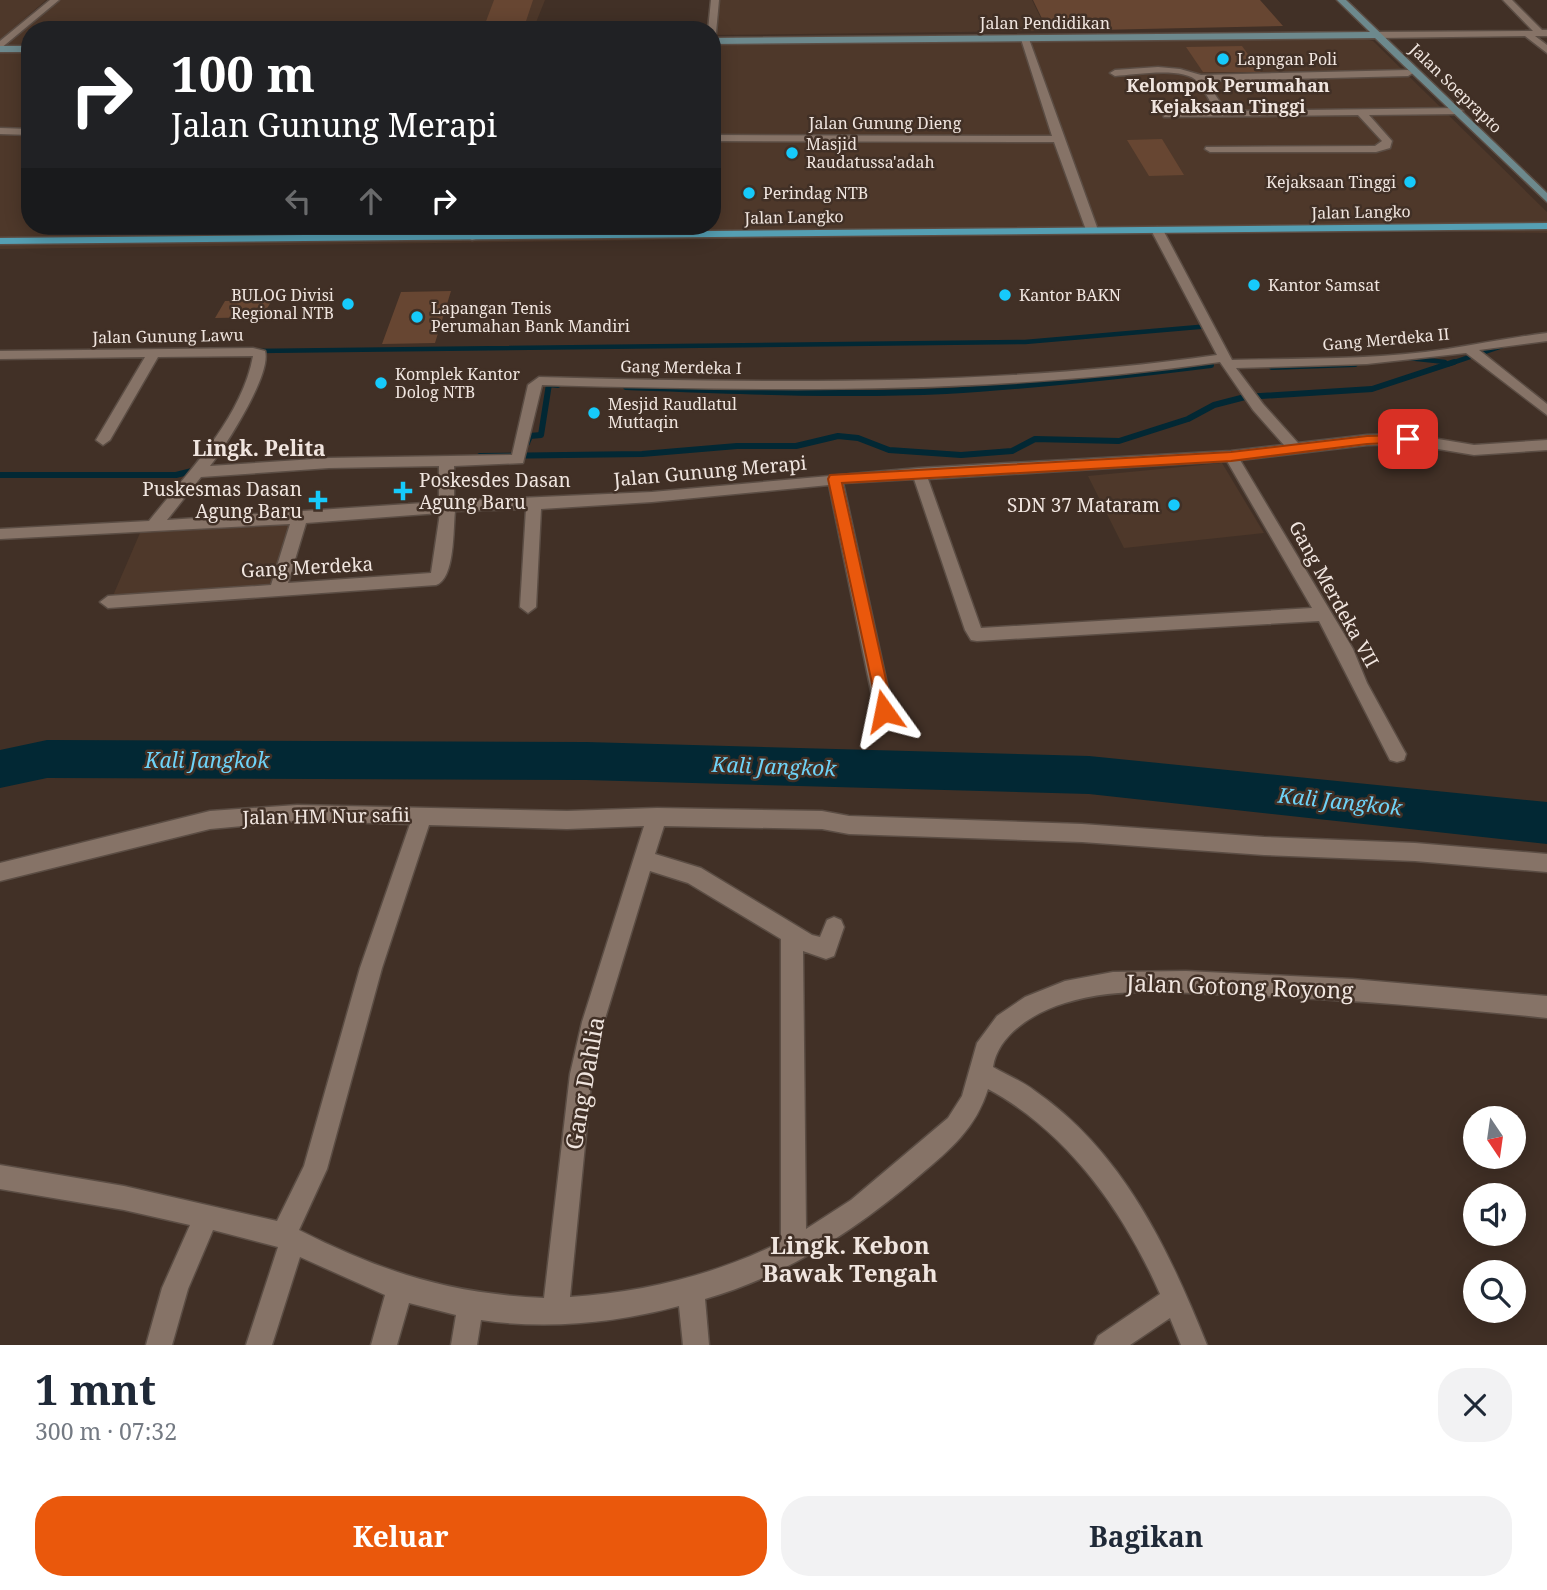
<!DOCTYPE html>
<html lang="id">
<head>
<meta charset="utf-8">
<style>
  :root { --surface:#fff; --page:#f2f2f3; --text:#1f2937; --muted:#747a83; --accent:#ea580c }
  body { margin:0; font-family:"Noto Serif",serif; background:var(--page); color:var(--text); height:100vh; display:flex; flex-direction:column; font-size:26px; white-space:nowrap }
  * { box-sizing:border-box; margin:0 }
  p { font-size:23px; color:var(--muted) }
  .icon { flex:none; width:38px; height:38px; fill:none; stroke:currentColor; stroke-width:2; stroke-linecap:round; stroke-linejoin:round }
  .map { position:relative; height:1345px; overflow:hidden }
  .sheet { display:flex; flex-direction:column; background:var(--surface); flex:1 }
  .sheet>* { flex:none }
  .banner { position:absolute; left:21px; top:21px; width:700px; height:214px; border-radius:28px; box-shadow:0 4px 18px #0003; background:#202124; color:#fff; overflow:hidden }
  .needle { width:46px; rotate:167deg }
  .tools { position:absolute; left:1463px; top:1106px; display:grid; gap:14px }
  .tools a { display:grid; place-items:center; width:63px; height:63px; border-radius:50%; background:var(--surface); box-shadow:0 4px 18px #0003; font-size:35px }
  .pin { position:absolute; display:grid; place-items:center; width:60px; height:60px; color:#fff; margin:-30px; border-radius:14px; box-shadow:0 4px 10px #0006 }
  .me { position:absolute; width:77px; margin:-38px; rotate:348deg; stroke-linejoin:round; filter:drop-shadow(0 0 5px #0008) }
  .turn { display:flex; align-items:center; gap:24px; height:147px; padding:0 35px; font-size:32px }
  .turn .icon { width:91px; height:91px; stroke-width:2.5 }
  .turn b { display:block; font-size:49px; line-height:60px }
  .lanes { display:flex; align-items:center; height:66px; padding:0 35px; background:#0003; justify-content:center; gap:35px; direction:ltr }
  .lanes .off { opacity:.35 }
  .round { display:grid; place-items:center; flex:none; width:74px; height:74px; border-radius:28px; background:var(--page) }
  .head { display:flex; align-items:center; justify-content:space-between; height:119px; padding:0 35px }
  h1 { font-size:42px; font-weight:700; line-height:52px }
  .primary-button { display:flex; gap:14px; margin-top:auto; padding:14px 35px }
  .primary-button a { flex:1; height:80px; border-radius:28px; background:var(--accent); color:#fff; font-size:28px; font-weight:700; line-height:80px; text-align:center }
  .primary-button a+a { background:var(--page); color:var(--text) }
  .map>svg:first-child { display:block }
</style>
</head>
<body>
<div class="map">
<svg width="1547" height="1345" viewBox="0 0 1547 1345">
  <rect width="100%" height="100%" fill="#413026"/>
  <path fill="#4e382a" d="M 0,0 L 46,0 L 0,40 Z
    M 56,0 L 545,0 L 533,30 L 30,30 L 30,44 L 3,45 Z
    M 710,0 L 1032,0 L 1047,31 L 712,35 L 712,30 L 706,30 Z
    M 1352,36 L 1373,41 L 1547,212 L 1547,233 L 1377,230 L 0,249 L 0,52 L 30,51 L 30,226 L 712,226 L 712,43 Z
    M 1222,463 L 1264,533 L 1124,548 L 1088,476 Z
    M 289,525 L 270,588 L 112,598 L 140,533 Z"/>
  <path fill="#674632" d="M 494,0 L 533,0 L 525,24 L 485,24 Z
    M 1033,0 L 1260,0 L 1283,26 L 1048,31 Z
    M 1242,46 L 1261,72 L 1203,72 L 1186,47 Z
    M 1162,139 L 1184,175 L 1149,176 L 1127,140 Z
    M 451,291 L 435,343 L 382,344 L 401,292 Z
    M 272,300 L 262,317 L 215,318 L 225,301 Z"/>
  <g fill="none" stroke-linecap="round" stroke-linejoin="round">
    <path stroke="#022834" stroke-width="4.5" d="M 256,351 L 1025,342 L 1210,326
      M 1408,358 L 1445,362
      M 1449,364 L 1505,345"/>
    <path stroke="#022834" stroke-width="6" d="M 1272,367 L 1355,364
      M 626,387 C 732,391 840,396 946,391 C 1034,386 1123,376 1211,365
      M 527,443 L 530,436 L 541,435 L 549,384 L 558,385
      M 480,456 L 642,454 L 737,446 L 796,446 L 838,436 L 858,438 L 889,450 L 961,455 L 1012,451 L 1035,439 L 1119,441 L 1188,419 L 1214,405 L 1245,397 L 1372,389 L 1454,362
      M 0,475 L 176,475 L 196,470"/>
    <path fill="#022834" fill-rule="evenodd" d="M 47,740 L 586,742 L 1089,756 L 1547,802 L 1547,844 L 1089,794 L 586,780 L 47,778 L 0,788 L 0,750 Z"/>
    <defs>
      <path id="street" d="M 50,0 L 59,0 L 0,49 L 0,41 Z
        M 711,0 L 719,0 L 716,33 L 712,36 L 712,30 L 708,30 Z
        M 1503,0 L 1512,0 L 1542,30 L 1547,30 L 1547,36 L 1535,36 L 1547,45 L 1547,53 L 1525,36 L 1378,38 L 1374,35 L 1378,32 L 1533,31 Z
        M 1025,36 L 1029,39 L 1098,230 L 1096,232 L 1086,230 L 1054,142 L 712,141 L 712,135 L 1052,136 L 1021,39 Z
        M 1158,67 L 1180,69 L 1201,75 L 1408,70 L 1413,73 L 1408,76 L 1206,81 L 1226,111 L 1458,108 L 1463,111 L 1458,114 L 1369,115 L 1392,141 L 1390,148 L 1376,152 L 1210,152 L 1205,149 L 1206,147 L 1375,146 L 1382,141 L 1358,115 L 1164,117 L 1163,115 L 1168,112 L 1216,111 C 1210,102 1205,91 1198,82 C 1184,66 1135,75 1115,76 L 1110,73 L 1115,70 Z
        M 0,128 L 30,129 L 30,135 L 0,134 Z
        M 471,226 L 483,226 L 476,239 L 472,240 L 466,237 Z
        M 1157,227 L 1163,230 L 1232,360 C 1303,358 1376,360 1447,349 C 1480,344 1513,337 1547,333 L 1547,341 L 1479,350 L 1547,404 L 1547,415 L 1466,353 L 1367,364 L 1236,368 L 1263,404 L 1298,443 L 1367,435 L 1408,434 L 1474,445 L 1547,440 L 1547,450 L 1474,455 L 1408,444 L 1367,445 L 1240,460 L 1353,649 L 1367,683 L 1406,754 L 1404,760 L 1397,762 L 1390,760 L 1319,621 L 977,641 L 971,640 L 965,630 L 914,479 L 843,483 L 893,711 L 890,716 L 884,718 L 878,716 L 875,711 L 829,485 L 652,502 L 541,509 L 536,607 L 528,613 L 520,607 L 526,509 L 455,511 C 453,529 455,579 436,585 L 108,608 L 100,602 L 108,596 L 271,585 L 290,524 L 0,539 L 0,529 L 149,521 C 187,473 242,418 253,356 L 158,357 L 110,440 L 103,445 L 96,440 L 145,357 L 0,359 L 0,351 L 253,348 L 265,351 C 272,374 225,447 210,466 L 329,458 L 512,455 L 528,385 L 539,377 C 766,383 991,387 1217,355 L 1151,230 ZM 1220,362 L 1253,410 L 1284,445 L 1231,451 L 919,468 L 652,492 L 454,501 L 454,466 L 523,463 L 542,385 C 773,391 991,395 1220,362 ZM 1227,461 L 1312,608 L 981,628 L 928,479 ZM 439,466 L 439,502 L 167,520 L 201,477 L 329,468 ZM 440,513 L 431,573 L 288,583 L 306,523 Z
        M 297,805 L 567,811 L 657,808 L 822,811 L 849,816 L 1082,824 L 1264,837 L 1415,843 L 1547,854 L 1547,872 L 1415,861 L 1264,855 L 1082,842 L 849,834 L 822,829 L 664,826 L 655,854 L 701,868 L 812,935 L 820,937 L 827,920 L 834,917 L 841,920 L 844,927 L 834,956 L 826,959 L 803,951 L 806,1229 L 851,1200 L 948,1118 L 962,1096 L 977,1043 L 997,1016 L 1025,997 L 1065,981 L 1113,972 L 1186,971 L 1352,979 L 1547,996 L 1547,1018 C 1443,1007 1339,999 1234,995 C 1178,993 1119,986 1065,1003 C 1035,1012 998,1034 993,1067 C 1007,1075 1022,1081 1035,1091 C 1123,1152 1169,1250 1207,1345 L 1181,1345 L 1170,1318 L 1130,1345 L 1094,1345 L 1098,1336 L 1160,1294 C 1124,1212 1068,1132 988,1089 C 976,1128 950,1150 920,1175 C 856,1230 786,1276 705,1299 L 709,1345 L 683,1345 L 679,1306 C 616,1323 546,1330 481,1320 L 477,1345 L 451,1345 L 456,1315 L 409,1303 L 397,1345 L 371,1345 L 385,1295 L 300,1257 L 272,1345 L 246,1345 L 278,1247 L 213,1230 L 188,1289 L 172,1345 L 146,1345 L 162,1288 L 190,1225 L 124,1210 L 0,1189 L 0,1165 L 124,1186 L 277,1221 L 304,1166 L 360,968 L 410,824 L 297,821 L 210,829 L 0,881 L 0,863 L 210,811 ZM 429,825 L 567,829 L 644,826 L 582,1022 L 570,1074 L 544,1298 C 451,1294 382,1272 299,1230 L 327,1169 L 382,968 ZM 650,871 L 688,883 L 781,939 L 781,1242 C 715,1275 644,1292 570,1297 L 592,1074 L 604,1022 Z"/>
      <path id="secondary" d="M 1337,0 L 1346,0 L 1547,193 L 1547,202 L 1375,38 L 712,44 L 712,38 L 1370,32 Z
        M 0,46 L 30,46 L 30,52 L 0,52 Z"/>
      <path id="primary" d="M 1547,223 L 1547,229 L 0,244 L 0,238 Z"/>
    </defs>
    <use href="#street" stroke="#5b4d44" stroke-width="3"/>
    <use href="#secondary" stroke="#5b4d44" stroke-width="3"/>
    <use href="#primary" stroke="#5b4d44" stroke-width="3"/>
    <use href="#street" fill="#867367" fill-rule="evenodd"/>
    <use href="#secondary" fill="#6d898d" fill-rule="evenodd"/>
    <use href="#primary" fill="#559fb3" fill-rule="evenodd"/>
  </g>
  <path fill="#ea580c" stroke="#983908" stroke-width="2" d="M 1408,435 L 1415,439 L 1413,442 L 1367,444 L 1231,461 L 842,483 L 893,711 L 890,716 L 879,716 L 828,479 L 830,475 L 1231,452 L 1367,436 Z"/>
  <g fill="#16cafb" stroke="#413026" stroke-width="2.5">
    <circle cx="1223" cy="59" r="7"/>
    <circle cx="792" cy="153" r="7"/>
    <circle cx="1410" cy="182" r="7"/>
    <circle cx="749" cy="193" r="7"/>
    <circle cx="1254" cy="285" r="7"/>
    <circle cx="1005" cy="295" r="7"/>
    <circle cx="348" cy="304" r="7"/>
    <circle cx="417" cy="317" r="7"/>
    <circle cx="381" cy="383" r="7"/>
    <circle cx="594" cy="413" r="7"/>
    <path d="M399.5 480.5h7v7h7v7h-7v7h-7v-7h-7v-7h7z"/>
    <path d="M314.5 489.5h7v7h7v7h-7v7h-7v-7h-7v-7h7z"/>
    <circle cx="1174" cy="505" r="7"/>
  </g>
  <g text-anchor="middle" dominant-baseline="central" stroke-width="5" stroke-linejoin="round" paint-order="stroke">
    <g font-size="16" fill="#f0e5df" stroke="#413026">
      <text x="1045" y="23">Jalan Pendidikan</text>
      <text transform="translate(1456 88) rotate(44)">Jalan Soeprapto</text>
      <text x="885" y="123">Jalan Gunung Dieng</text>
      <text transform="translate(1361 212) rotate(-1)">Jalan Langko</text>
      <text transform="translate(794 217) rotate(-1)">Jalan Langko</text>
      <text transform="translate(168 336) rotate(-1)">Jalan Gunung Lawu</text>
      <text transform="translate(1386 339) rotate(-5)">Gang Merdeka II</text>
      <text transform="translate(681 367) rotate(1)">Gang Merdeka I</text>
    </g>
    <g font-size="16" fill="#f0e5df" stroke="#413026" text-anchor="start">
      <text x="1237" y="59">Lapngan Poli</text>
      <text x="806" y="144">Masjid<tspan x="806" dy="18">Raudatussa'adah</tspan></text>
      <text x="1396" y="182" text-anchor="end">Kejaksaan Tinggi</text>
      <text x="763" y="193">Perindag NTB</text>
      <text x="1268" y="285">Kantor Samsat</text>
      <text x="334" y="295" text-anchor="end">BULOG Divisi<tspan x="334" dy="18">Regional NTB</tspan></text>
      <text x="1019" y="295">Kantor BAKN</text>
      <text x="431" y="308">Lapangan Tenis<tspan x="431" dy="18">Perumahan Bank Mandiri</tspan></text>
      <text x="395" y="374">Komplek Kantor<tspan x="395" dy="18">Dolog NTB</tspan></text>
      <text x="608" y="404">Mesjid Raudlatul<tspan x="608" dy="18">Muttaqin</tspan></text>
    </g>
    <g font-size="18" font-weight="bold" fill="#f0e5df" stroke="#413026">
      <text x="1228" y="85">Kelompok Perumahan<tspan x="1228" dy="21">Kejaksaan Tinggi</tspan></text>
    </g>
    <g font-size="19" fill="#f0e5df" stroke="#413026">
      <text transform="translate(710 471) rotate(-5)">Jalan Gunung Merapi</text>
      <text transform="translate(307 567) rotate(-3)">Gang Merdeka</text>
      <text transform="translate(1334 594) rotate(61)">Gang Merdeka VII</text>
      <text transform="translate(326 816) rotate(-1)">Jalan HM Nur safii</text>
    </g>
    <g font-size="19" fill="#f0e5df" stroke="#413026" text-anchor="end">
      <text x="419" y="480" text-anchor="start">Poskesdes Dasan<tspan x="419" dy="22">Agung Baru</tspan></text>
      <text x="302" y="489">Puskesmas Dasan<tspan x="302" dy="22">Agung Baru</tspan></text>
      <text x="1160" y="505">SDN 37 Mataram</text>
    </g>
    <g font-size="21" font-weight="bold" fill="#f0e5df" stroke="#413026">
      <text x="259" y="448">Lingk. Pelita</text>
    </g>
    <g font-size="21" font-style="italic" fill="#6ed3f8" stroke="#413026">
      <text x="207" y="760">Kali Jangkok</text>
      <text transform="translate(774 766) rotate(2)">Kali Jangkok</text>
      <text transform="translate(1340 801) rotate(6)">Kali Jangkok</text>
    </g>
    <g font-size="23" fill="#f0e5df" stroke="#413026">
      <text transform="translate(1240 986) rotate(2)">Jalan Gotong Royong</text>
      <text transform="translate(584 1083) rotate(-80)">Gang Dahlia</text>
    </g>
    <g font-size="24" font-weight="bold" fill="#f0e5df" stroke="#413026">
      <text x="850" y="1244">Lingk. Kebon<tspan x="850" dy="28">Bawak Tengah</tspan></text>
    </g>
  </g>
</svg>
<div class="tools">
<a><svg class="needle" viewBox="-14 -14 28 28"><path d="M0-13l5 13h-10z" fill="#e53935"/><path d="M0 13l5-13h-10z" fill="#747a83"/></svg></a>
<a><svg class="icon" aria-label="sound" viewBox="0 0 24 24"><path d="M4 9h4l5-4v14l-5-4H4zM17 9q2 3 0 6"/></svg></a>
<a><svg class="icon" aria-label="search" viewBox="0 0 24 24"><circle cx="10" cy="10" r="6"/><path d="M15 15l6 6"/></svg></a>
</div>
<div class="pin" style="left:1408px;top:439px;background:#d93025"><svg class="icon" aria-label="arrive" viewBox="0 0 24 24"><path d="M6 21V4h12l-3 4 3 4H6"/></svg></div>
<svg class="me" style="left:884px;top:711px" viewBox="-20 -20 40 40"><path d="M0-17L14 15 0 8-14 15z" fill="#ea580c" stroke="#fff" stroke-width="4"/></svg>
<div class="banner">
<div class="turn"><svg class="icon" aria-label="right" viewBox="0 0 24 24"><path d="M7 20v-9h11M14 6l5 5-5 5"/></svg><div><b>100 m</b>Jalan Gunung Merapi</div></div>
<div class="lanes"><svg class="icon off" aria-label="left" viewBox="0 0 24 24"><path d="M17 20v-9H6M10 6l-5 5 5 5"/></svg><svg class="icon off" aria-label="ahead" viewBox="0 0 24 24"><path d="M12 20V5M6 11l6-6 6 6"/></svg><svg class="icon" aria-label="right" viewBox="0 0 24 24"><path d="M7 20v-9h11M14 6l5 5-5 5"/></svg></div>
</div>
</div>
<section class="sheet">
<div class="head"><div><h1>1 mnt</h1><p>300 m · 07:32</p></div><a class="round"><svg class="icon" aria-label="close" viewBox="0 0 24 24"><path d="M6 6l12 12M18 6L6 18"/></svg></a></div>
<div class="primary-button"><a>Keluar</a><a>Bagikan</a></div>
</section>
</body>
</html>
